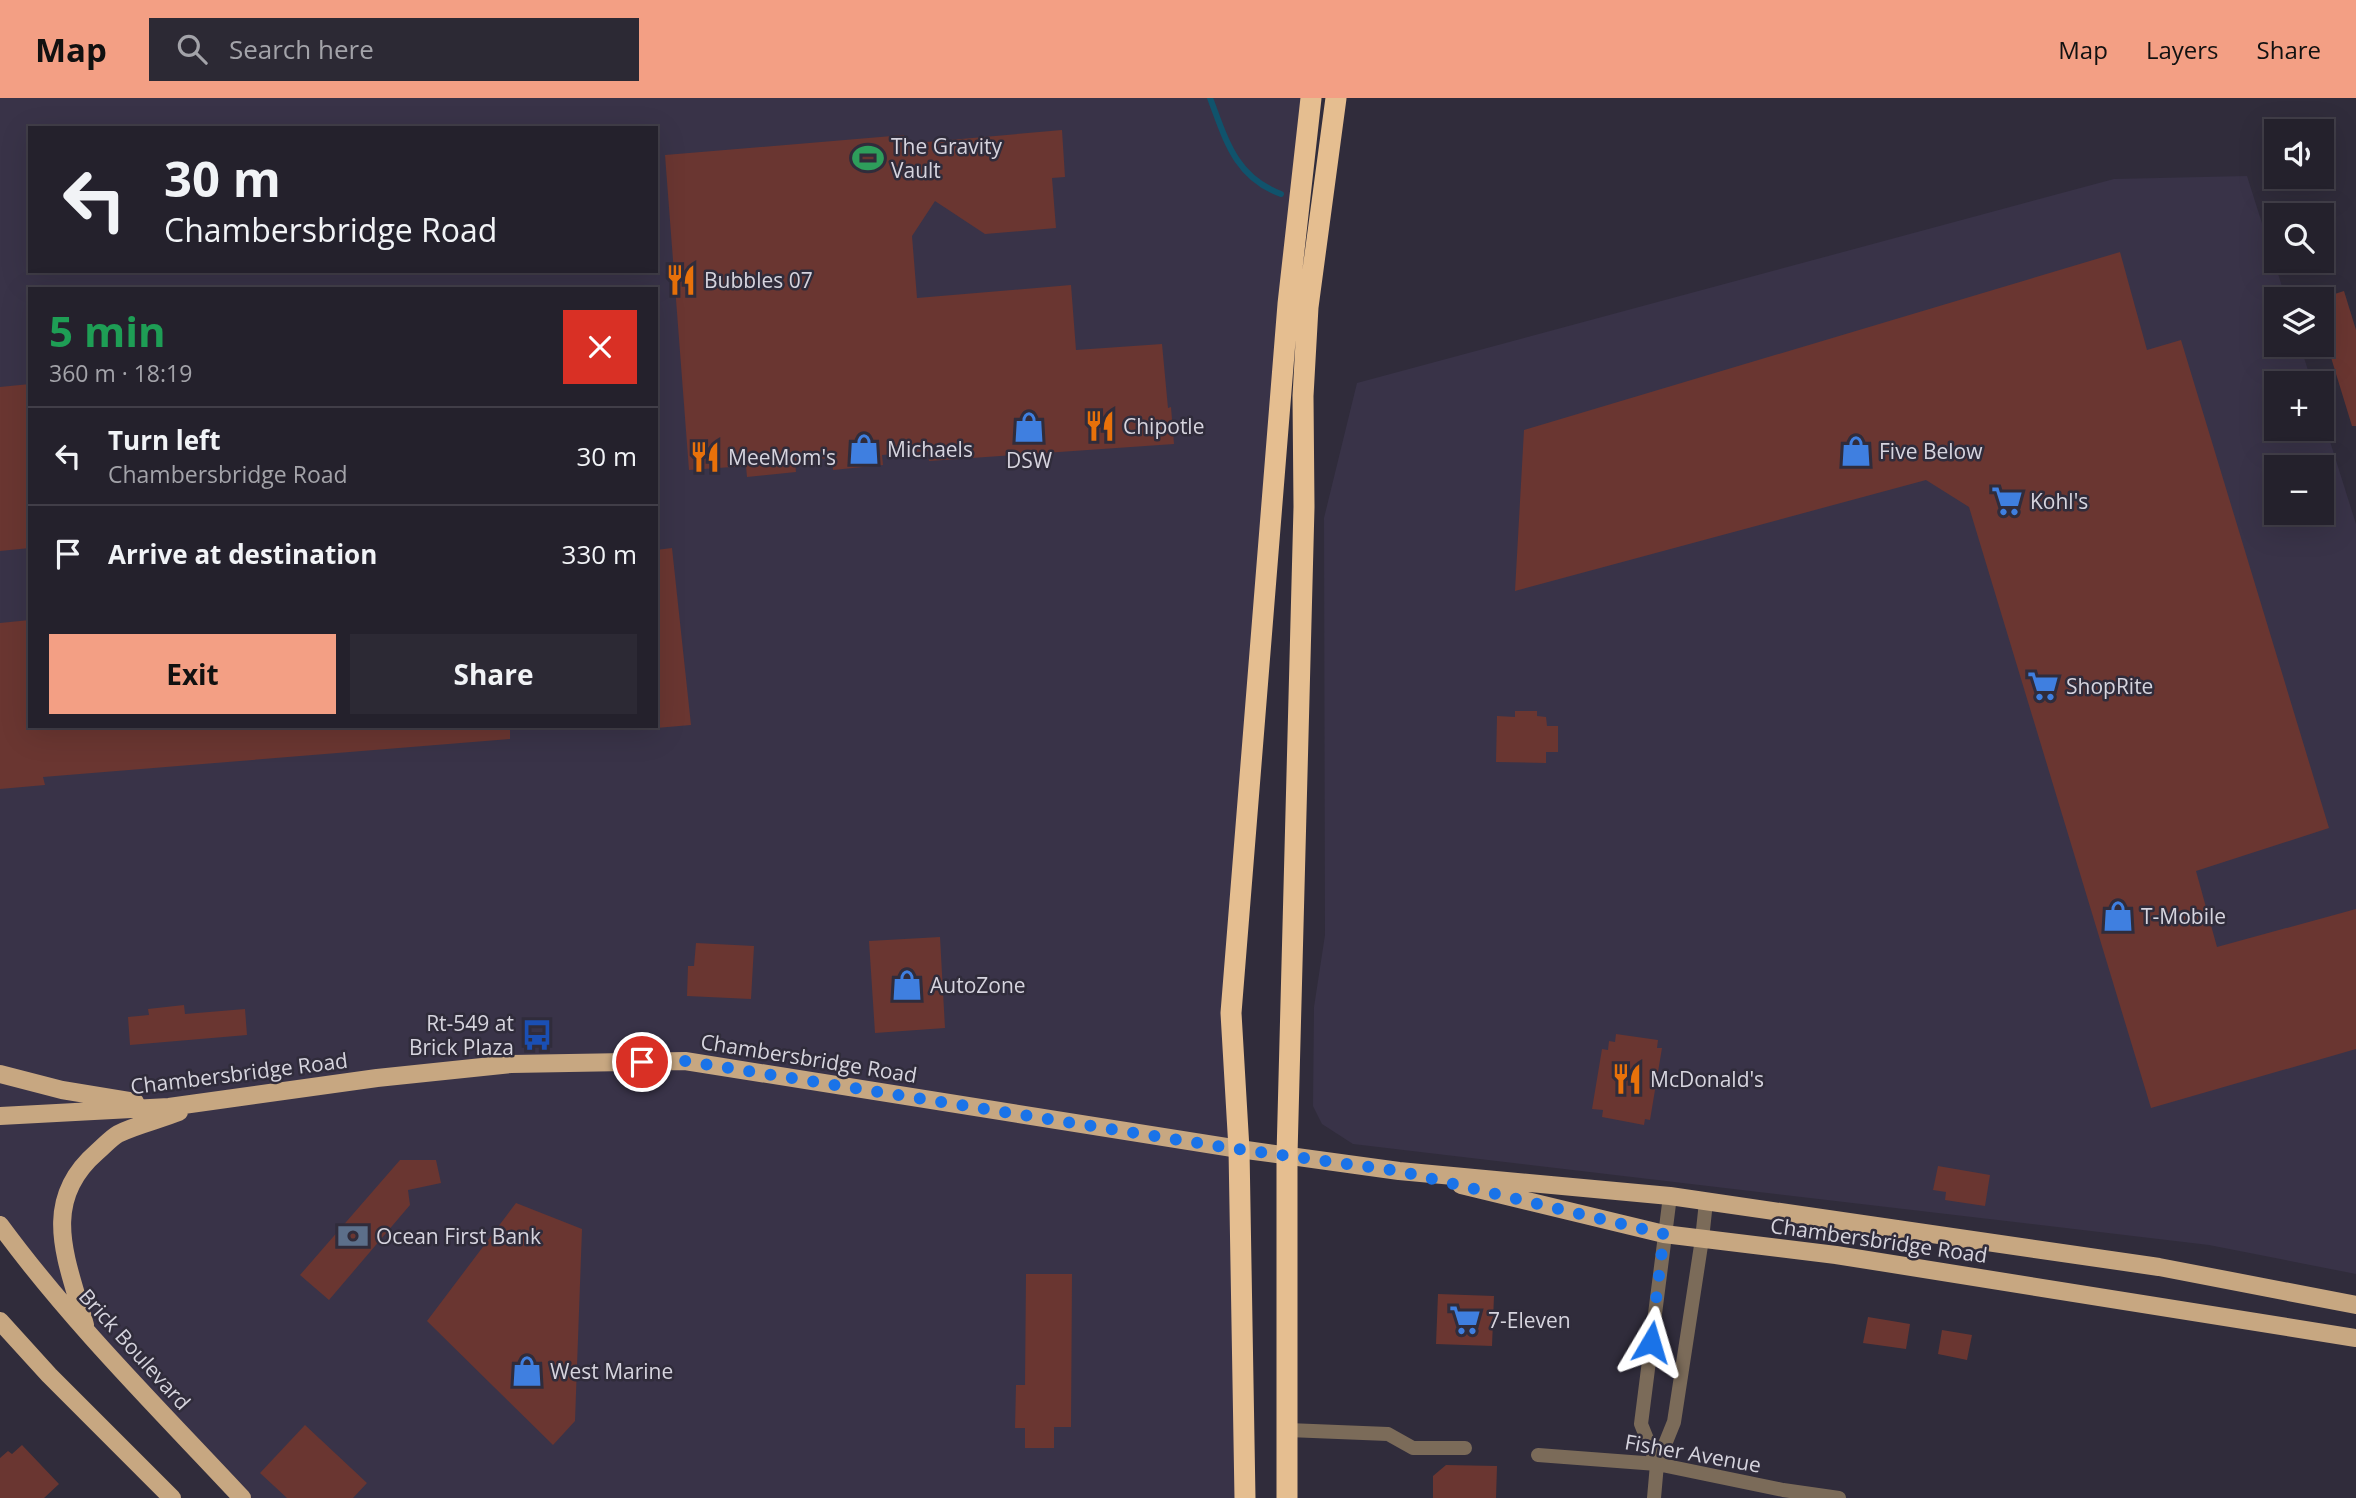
<!DOCTYPE html>
<html lang="en">
<head>
<meta charset="utf-8">
<style>
  :root { --surface:#24212c; --page:#2c2934; --text:#f1f3f6; --muted:#a3a3a9; --line:#413e48; --accent:#f39f84 }
  body { margin:0; font-family:"Open Sans",sans-serif; background:var(--page); color:var(--text); height:100vh; display:flex; flex-direction:column; font-size:26px; white-space:nowrap }
  * { box-sizing:border-box; margin:0 }
  p { font-size:23px; color:var(--muted) }
  .icon { flex:none; width:38px; height:38px; fill:none; stroke:currentColor; stroke-width:2; stroke-linecap:round; stroke-linejoin:round }
  .map { position:relative; flex:1; overflow:hidden }
  .sheet { position:absolute; left:28px; top:189px; width:630px; height:441px; display:flex; flex-direction:column; background:var(--surface); border-radius:0px; box-shadow:0 7px 28px #0002,0 0 0 2px var(--line) }
  .sheet>* { flex:none }
  .guide { position:absolute; left:28px; top:28px; width:630px; height:147px; border-radius:0px; box-shadow:0 7px 28px #0002,0 0 0 2px var(--line); background:#24212c; color:var(--text); overflow:hidden }
  .tools { position:absolute; left:2264px; top:21px; display:grid; gap:14px }
  .tools a { display:grid; place-items:center; width:70px; height:70px; border-radius:0px; background:var(--surface); box-shadow:0 7px 28px #0002,0 0 0 2px var(--line); font-size:35px }
  .pin { position:absolute; display:grid; place-items:center; width:60px; height:60px; color:#fff; margin:-30px; border:4px solid #fff; border-radius:50%; box-shadow:0 2px 7px #0007 }
  .me { position:absolute; width:77px; margin:-38px; rotate:7deg; stroke-linejoin:round; filter:drop-shadow(0 0 5px #0008) }
  .turn { display:flex; align-items:center; gap:24px; height:147px; padding:0 21px; font-size:32px }
  .turn .icon { width:91px; height:91px; stroke-width:2.5 }
  .turn b { display:block; font-size:49px; line-height:60px }
  .round { display:grid; place-items:center; flex:none; width:74px; height:74px; border-radius:0px; background:var(--page) }
  .summary { display:flex; align-items:center; justify-content:space-between; height:119px; padding:0 21px }
  h1 { font-size:42px; font-weight:700; line-height:52px; color:#1e9e55 }
  .action { display:flex; gap:14px; margin-top:auto; padding:14px 21px }
  .action a { flex:1; height:80px; border-radius:0px; background:var(--accent); color:#111; font-size:28px; font-weight:700; line-height:80px; text-align:center }
  .action a+a { background:var(--page); color:var(--text) }
  ul { padding:0; list-style:none }
  li { display:flex; align-items:center; gap:21px; height:98px; padding:0 21px; border-top:2px solid var(--line) }
  li div { flex:1 }
  li b { display:block; font-size:26px }
  li em { font-style:normal }
  header { display:flex; align-items:center; gap:42px; box-sizing:border-box; height:98px; padding:0 35px; background:var(--accent); color:#111 }
  header strong { font-size:33px }
  nav { display:flex; gap:38px; margin-inline-start:auto; font-size:24px }
  .search { width:490px; height:63px; background:var(--page); display:flex; align-items:center; gap:18px; box-sizing:border-box; padding:0 24px; border-radius:0px; color:var(--muted); font-size:26px }
  .map>svg:first-child { display:block }
</style>
</head>
<body>
<header>
<strong>Map</strong>
<div class="search"><svg class="icon" aria-label="search" viewBox="0 0 24 24"><circle cx="10" cy="10" r="6"/><path d="M15 15l6 6"/></svg>Search here</div>
<nav><a>Map</a><a>Layers</a><a>Share</a></nav>
</header>
<div class="map">
<svg width="2356" height="1400" viewBox="0 0 2356 1400">
  <rect width="100%" height="100%" fill="#302c3b"/>
  <path fill="#393348" fill-rule="evenodd" d="M 0,0 L 1311,0 L 1231,915 L 1245,1400 L 242,1400 L 0,1127 ZM 30,30 L 656,30 L 656,173 L 30,173 ZM 30,191 L 656,191 L 656,628 L 30,628 Z
    M 2247,78 L 2286,201 L 2277,201 L 2277,247 L 2300,247 L 2312,285 L 2277,285 L 2277,331 L 2322,331 L 2322,318 L 2356,426 L 2356,1176 L 2209,1147 L 1353,1046 L 1322,1026 L 1313,1008 L 1314,909 L 1325,837 L 1324,420 L 1357,285 L 2114,81 ZM 2277,369 L 2322,369 L 2322,415 L 2277,415 Z"/>
  <g fill="none" stroke-linecap="round" stroke-linejoin="round">
    <path stroke="#10536c" stroke-width="6" d="M 1210,0 C 1226,42 1235,79 1281,96"/>
  </g>
  <path fill="#6a3631" d="M 1062,32 L 1065,79 L 1052,80 L 1056,130 L 985,136 L 935,103 L 912,138 L 917,200 L 1071,187 L 1076,252 L 1162,246 L 1168,310 L 1171,309 L 1174,346 L 929,363 L 928,353 L 882,357 L 883,367 L 833,372 L 832,360 L 795,363 L 796,374 L 747,379 L 746,368 L 689,372 L 665,57 L 904,37 L 904,46 Z
    M 2120,154 L 2147,252 L 2181,242 L 2329,730 L 2196,773 L 2217,849 L 2356,811 L 2356,951 L 2151,1010 L 1969,409 L 1926,382 L 1515,493 L 1524,332 Z
    M 2344,193 L 2356,232 L 2356,328 L 2352,328 L 2322,230 L 2322,200 Z
    M 30,286 L 30,450 L 0,453 L 0,289 Z
    M 672,450 L 691,627 L 656,630 L 656,452 Z
    M 30,522 L 30,628 L 510,628 L 510,641 L 43,679 L 45,687 L 0,691 L 0,525 Z
    M 1515,613 L 1537,613 L 1537,618 L 1546,619 L 1547,628 L 1558,628 L 1558,654 L 1546,654 L 1546,665 L 1496,664 L 1497,618 L 1515,619 Z
    M 940,839 L 945,930 L 875,935 L 869,843 Z
    M 696,845 L 754,848 L 751,901 L 687,898 L 688,868 L 694,868 Z
    M 184,907 L 185,916 L 245,911 L 247,937 L 130,947 L 128,919 L 149,917 L 148,911 Z
    M 1616,936 L 1658,942 L 1657,950 L 1662,950 L 1650,1022 L 1645,1021 L 1644,1027 L 1602,1019 L 1603,1012 L 1592,1011 L 1602,951 L 1608,952 L 1609,943 L 1615,944 Z
    M 400,1062 L 436,1062 L 441,1085 L 408,1092 L 410,1107 L 329,1202 L 300,1177 Z
    M 1938,1068 L 1990,1077 L 1985,1108 L 1945,1102 L 1946,1094 L 1933,1092 Z
    M 516,1105 L 582,1131 L 575,1323 L 553,1347 L 427,1223 Z
    M 1026,1176 L 1072,1176 L 1071,1329 L 1054,1329 L 1054,1350 L 1025,1350 L 1025,1330 L 1015,1330 L 1016,1287 L 1025,1287 Z
    M 1438,1196 L 1494,1198 L 1492,1248 L 1436,1246 Z
    M 1868,1219 L 1910,1226 L 1906,1251 L 1863,1245 Z
    M 1942,1232 L 1972,1237 L 1967,1262 L 1938,1256 Z
    M 305,1327 L 367,1385 L 353,1400 L 287,1400 L 260,1375 Z
    M 22,1347 L 59,1386 L 44,1400 L 0,1400 L 0,1360 L 8,1353 L 12,1356 Z
    M 1446,1367 L 1497,1368 L 1496,1400 L 1433,1400 L 1433,1378 Z"/>
  <g fill="none" stroke-linecap="round" stroke-linejoin="round">
    <path stroke="#7b6b59" stroke-width="14" d="M 1288,1332 L 1388,1336 L 1413,1350 L 1465,1350
      M 1538,1357 L 1657,1366 L 1783,1392 L 1839,1400
      M 1657,1366 L 1641,1326 L 1670,1098
      M 1654,1400 L 1657,1366 L 1674,1324 L 1702,1141 L 1706,1104"/>
    <path stroke="#c7a781" stroke-width="18" d="M 0,976 L 62,992 L 135,1004
      M 0,1018 L 169,1009 L 377,980 L 511,966 L 685,963 L 1239,1051 L 1399,1073 L 1670,1098 L 2159,1169 L 2356,1207
      M 1461,1087 L 1664,1136 L 1836,1157 L 2356,1240
      M 0,1127 C 72,1225 159,1311 242,1400
      M 0,1223 L 49,1277 L 172,1400
      M 85,1227 C 68,1164 38,1105 97,1054 C 104,1048 111,1040 118,1036 C 136,1027 159,1022 179,1014"/>
    <path stroke="#e5be90" stroke-width="21" d="M 1245,1400 L 1239,1051 L 1231,915 L 1288,206 L 1311,0
      M 1287,1400 L 1287,1057 L 1304,409 L 1303,298 L 1308,209 L 1336,0"/>
  </g>
  <g fill="none" stroke-linecap="round" stroke-linejoin="round">
    <path stroke="#1a73e8" stroke-width="12" stroke-dasharray="0 21.6" d="M 642,964 L 685,963 L 1223,1049 L 1399,1073 L 1664,1136 L 1651,1244"/>
  </g>
  <defs>
    <symbol id="stadium-bare" viewBox="-9 -9 18 18"><path d="M0-5a6.5 5 0 1 0 0 10a6.5 5 0 1 0 0-10ZM-3.5-1.8h7v3.6h-7Z" fill="#2e9e5b" stroke="#302c3b" stroke-width="2.5" paint-order="stroke"/></symbol>
    <symbol id="restaurant-bare" viewBox="-9 -9 18 18"><path d="M-5-6h1v4h1v-4h1v4h1v-4h1v5L-1.5 .5V6h-2V.5L-5-1ZM5-6V6H3V1.5H1.5Q1.5-4 5-6Z" fill="#e8710a" stroke="#302c3b" stroke-width="2.5" paint-order="stroke"/></symbol>
    <symbol id="shop-bare" viewBox="-9 -9 18 18"><path d="M-5-2.5h2.3a2.7 3.5 0 0 1 5.4 0H5L5.5 6h-11ZM-1.5-2.5h3a1.5 2.3 0 0 0-3 0Z" fill="#3f7fe0" stroke="#302c3b" stroke-width="2.5" paint-order="stroke"/></symbol>
    <symbol id="supermarket-bare" viewBox="-9 -9 18 18"><path d="M-6-5.5h2.5l.6 2H6L4.5 2H-2.5L-4.4-4H-6ZM-1.5 3.2a1.3 1.3 0 1 0 .1 0ZM3 3.2a1.3 1.3 0 1 0 .1 0Z" fill="#3f7fe0" stroke="#302c3b" stroke-width="2.5" paint-order="stroke"/></symbol>
    <symbol id="bus-bare" viewBox="-9 -9 18 18"><path d="M-5-6H5V4H4V6H2V4H-2V6H-4V4H-5ZM-3.5-4V0h7V-4ZM-3.5 1.2v1.5H-2V1.2ZM2 1.2v1.5H3.5V1.2Z" fill="#1a4fb4" stroke="#302c3b" stroke-width="2.5" paint-order="stroke"/></symbol>
    <symbol id="bank-bare" viewBox="-9 -9 18 18"><path d="M-6-4H6V4H-6ZM0-2.3a2.3 2.3 0 1 0 0 4.6a2.3 2.3 0 1 0 0-4.6Z" fill="#5c6f8a" stroke="#302c3b" stroke-width="2.5" paint-order="stroke"/></symbol>
  </defs>
  <g fill-rule="evenodd">
    <use href="#stadium-bare" x="846" y="38" width="44" height="44"/>
    <use href="#restaurant-bare" x="659" y="160" width="44" height="44"/>
    <use href="#restaurant-bare" x="1078" y="306" width="44" height="44"/>
    <use href="#shop-bare" x="1007" y="307" width="44" height="44"/>
    <use href="#shop-bare" x="842" y="329" width="44" height="44"/>
    <use href="#shop-bare" x="1834" y="331" width="44" height="44"/>
    <use href="#restaurant-bare" x="683" y="337" width="44" height="44"/>
    <use href="#supermarket-bare" x="1985" y="381" width="44" height="44"/>
    <use href="#supermarket-bare" x="2021" y="566" width="44" height="44"/>
    <use href="#shop-bare" x="2096" y="796" width="44" height="44"/>
    <use href="#shop-bare" x="885" y="865" width="44" height="44"/>
    <use href="#bus-bare" x="515" y="915" width="44" height="44"/>
    <use href="#restaurant-bare" x="1605" y="959" width="44" height="44"/>
    <use href="#bank-bare" x="331" y="1116" width="44" height="44"/>
    <use href="#supermarket-bare" x="1443" y="1200" width="44" height="44"/>
    <use href="#shop-bare" x="505" y="1251" width="44" height="44"/>
  </g>
  <g text-anchor="middle" dominant-baseline="central" stroke-width="5" stroke-linejoin="round" paint-order="stroke">
    <g font-size="21" fill="#d6d4de" stroke="#302c3b" text-anchor="start">
      <text x="891" y="48">The Gravity<tspan x="891" dy="24">Vault</tspan></text>
      <text x="704" y="182">Bubbles 07</text>
      <text x="1123" y="328">Chipotle</text>
      <text x="887" y="351">Michaels</text>
      <text x="1879" y="353">Five Below</text>
      <text x="728" y="359">MeeMom's</text>
      <text x="1029" y="362" text-anchor="middle">DSW</text>
      <text x="2030" y="403">Kohl's</text>
      <text x="2066" y="588">ShopRite</text>
      <text x="2141" y="818">T-Mobile</text>
      <text x="930" y="887">AutoZone</text>
      <text x="514" y="925" text-anchor="end">Rt-549 at<tspan x="514" dy="24">Brick Plaza</tspan></text>
      <text x="1650" y="981">McDonald's</text>
      <text x="376" y="1138">Ocean First Bank</text>
      <text x="1488" y="1222">7-Eleven</text>
      <text x="550" y="1273">West Marine</text>
    </g>
    <g font-size="21" fill="#d6d4de" stroke="#302c3b">
      <text transform="translate(809 960) rotate(9)">Chambersbridge Road</text>
      <text transform="translate(239 975) rotate(-7)">Chambersbridge Road</text>
      <text transform="translate(1879 1142) rotate(8)">Chambersbridge Road</text>
      <text transform="translate(135 1251) rotate(48)">Brick Boulevard</text>
      <text transform="translate(1693 1355) rotate(10)">Fisher Avenue</text>
    </g>
  </g>
</svg>
<div class="tools">
<a><svg class="icon" aria-label="sound" viewBox="0 0 24 24"><path d="M4 9h4l5-4v14l-5-4H4zM17 9q2 3 0 6"/></svg></a>
<a><svg class="icon" aria-label="search" viewBox="0 0 24 24"><circle cx="10" cy="10" r="6"/><path d="M15 15l6 6"/></svg></a>
<a><svg class="icon" aria-label="layers" viewBox="0 0 24 24"><path d="M12 4l9 5-9 5-9-5zM3 14l9 5 9-5"/></svg></a>
<a>+</a>
<a>−</a>
</div>
<div class="pin" style="left:642px;top:964px;background:#d93025"><svg class="icon" aria-label="arrive" viewBox="0 0 24 24"><path d="M6 21V4h12l-3 4 3 4H6"/></svg></div>
<svg class="me" style="left:1651px;top:1244px" viewBox="-20 -20 40 40"><path d="M0-17L14 15 0 8-14 15z" fill="#1a73e8" stroke="#fff" stroke-width="4"/></svg>
<div class="guide">
<div class="turn"><svg class="icon" aria-label="left" viewBox="0 0 24 24"><path d="M17 20v-9H6M10 6l-5 5 5 5"/></svg><div><b>30 m</b>Chambersbridge Road</div></div>
</div>
<section class="sheet">
<div class="summary"><div><h1>5 min</h1><p>360 m · 18:19</p></div><a class="round" style="background:#d93025;color:#fff"><svg class="icon" aria-label="close" viewBox="0 0 24 24"><path d="M6 6l12 12M18 6L6 18"/></svg></a></div>
<ul>
<li><svg class="icon" aria-label="left" viewBox="0 0 24 24"><path d="M17 20v-9H6M10 6l-5 5 5 5"/></svg><div><b>Turn left</b><p>Chambersbridge Road</p></div><em>30 m</em></li>
<li><svg class="icon" aria-label="arrive" viewBox="0 0 24 24"><path d="M6 21V4h12l-3 4 3 4H6"/></svg><div><b>Arrive at destination</b></div><em>330 m</em></li>
</ul>
<div class="action"><a>Exit</a><a>Share</a></div>
</section>
</div>
</body>
</html>
